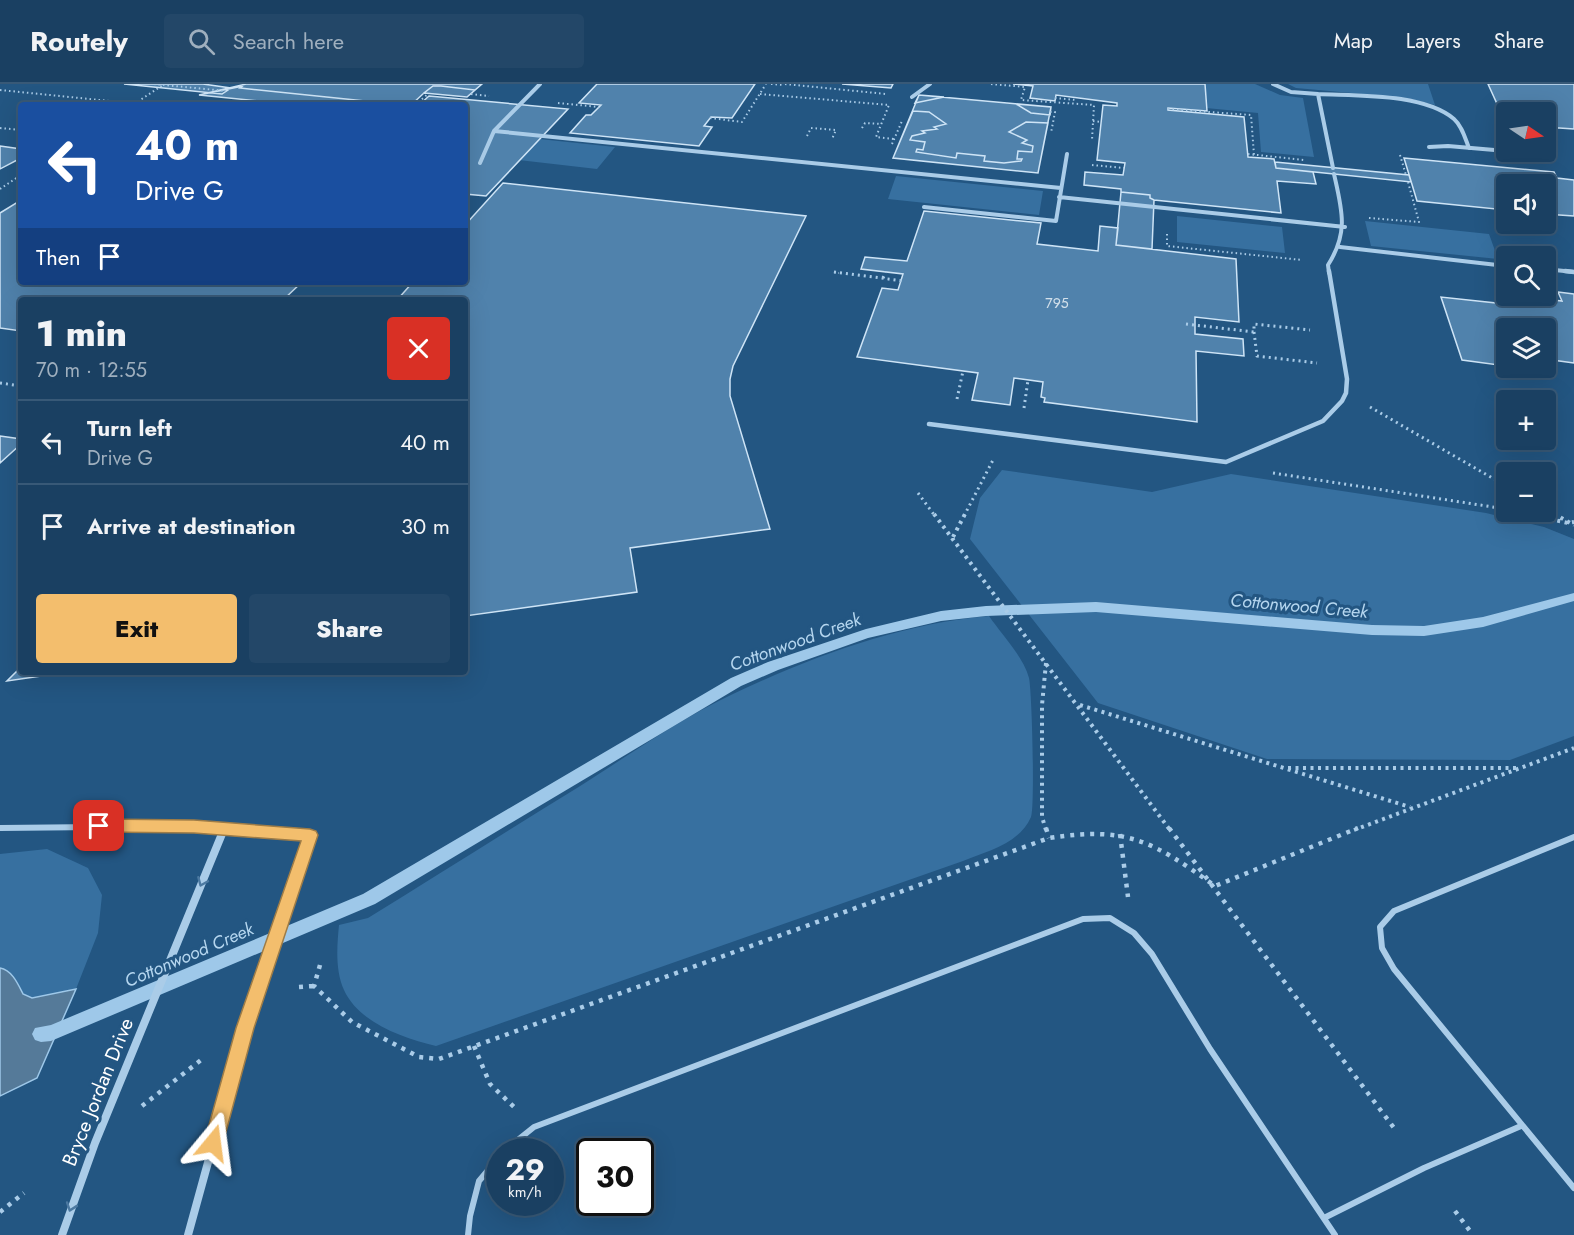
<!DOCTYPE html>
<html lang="en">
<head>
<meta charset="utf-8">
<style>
  :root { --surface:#1a4062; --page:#234768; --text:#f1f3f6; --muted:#9fafbe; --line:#385977; --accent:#f3be6d }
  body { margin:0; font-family:Jost,sans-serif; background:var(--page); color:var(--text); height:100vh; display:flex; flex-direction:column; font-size:22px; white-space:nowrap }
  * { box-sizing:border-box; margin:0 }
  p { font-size:20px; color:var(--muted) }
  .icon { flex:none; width:33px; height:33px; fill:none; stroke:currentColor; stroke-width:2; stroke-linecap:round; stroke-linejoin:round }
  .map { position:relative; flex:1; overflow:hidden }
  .sheet { position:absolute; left:18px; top:213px; width:450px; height:378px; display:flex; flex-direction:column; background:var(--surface); border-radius:6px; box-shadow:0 6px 24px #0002,0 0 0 2px var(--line) }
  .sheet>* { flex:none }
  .top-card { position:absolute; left:18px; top:18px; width:450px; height:183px; border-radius:6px; box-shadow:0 6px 24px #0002,0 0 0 2px var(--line); background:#1a4fa0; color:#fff; overflow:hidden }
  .needle { width:39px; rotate:103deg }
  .buttons { position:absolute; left:1496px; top:18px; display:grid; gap:12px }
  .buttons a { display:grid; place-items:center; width:60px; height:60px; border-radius:6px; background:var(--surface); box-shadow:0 6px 24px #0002,0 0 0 2px var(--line); font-size:30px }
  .speed { position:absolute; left:486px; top:1054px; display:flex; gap:12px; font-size:30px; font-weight:700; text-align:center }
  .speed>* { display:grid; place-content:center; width:78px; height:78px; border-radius:50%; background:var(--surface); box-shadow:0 6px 24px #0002,0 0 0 2px var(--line); line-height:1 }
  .speed small { font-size:15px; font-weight:400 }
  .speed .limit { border:3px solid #111; border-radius:9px; background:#fff; color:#111 }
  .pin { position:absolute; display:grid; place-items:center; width:51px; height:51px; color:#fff; margin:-26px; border-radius:12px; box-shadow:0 3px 9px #0006 }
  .me { position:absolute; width:66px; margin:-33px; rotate:16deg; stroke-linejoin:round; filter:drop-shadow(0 0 4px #0008) }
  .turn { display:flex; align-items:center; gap:21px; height:126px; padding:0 18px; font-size:27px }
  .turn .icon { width:78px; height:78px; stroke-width:2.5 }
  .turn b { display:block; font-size:42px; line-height:51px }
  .then { display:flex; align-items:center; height:57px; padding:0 18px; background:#0003; gap:12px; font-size:22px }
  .round { display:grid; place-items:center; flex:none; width:63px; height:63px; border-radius:6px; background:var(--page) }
  .summary { display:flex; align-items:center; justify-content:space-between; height:102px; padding:0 18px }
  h1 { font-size:36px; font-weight:800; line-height:45px }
  .action { display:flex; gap:12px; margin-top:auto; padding:12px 18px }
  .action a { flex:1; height:69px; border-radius:6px; background:var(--accent); color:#111; font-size:24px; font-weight:800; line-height:69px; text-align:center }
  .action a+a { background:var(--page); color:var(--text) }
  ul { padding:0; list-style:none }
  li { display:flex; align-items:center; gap:18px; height:84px; padding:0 18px; border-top:2px solid var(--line) }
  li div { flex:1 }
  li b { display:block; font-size:22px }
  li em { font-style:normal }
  header { display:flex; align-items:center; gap:36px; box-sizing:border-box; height:84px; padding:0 30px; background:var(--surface); border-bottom:2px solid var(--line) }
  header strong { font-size:28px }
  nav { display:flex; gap:33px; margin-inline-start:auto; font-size:21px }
  .search { width:420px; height:54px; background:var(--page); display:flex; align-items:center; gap:15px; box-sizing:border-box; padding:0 21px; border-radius:6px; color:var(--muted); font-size:22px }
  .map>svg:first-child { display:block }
</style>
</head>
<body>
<header>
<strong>Routely</strong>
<div class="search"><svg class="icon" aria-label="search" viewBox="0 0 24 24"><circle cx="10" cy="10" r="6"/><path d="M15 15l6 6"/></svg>Search here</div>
<nav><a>Map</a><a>Layers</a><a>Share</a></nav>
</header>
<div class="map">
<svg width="1574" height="1151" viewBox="0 0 1574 1151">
  <rect width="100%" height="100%" fill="#235682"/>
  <path fill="#3770a0" d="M 1205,0 L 1255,0 L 1280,11 L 1303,14 L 1314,73 L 1261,68 L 1258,29 L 1206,24 Z
    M 1288,0 L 1428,0 L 1435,21 L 1407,14 L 1296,4 Z
    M 530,54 L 615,63 L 597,85 L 510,75 Z
    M 896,92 L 1043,107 L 1039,131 L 888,115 Z
    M 1177,132 L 1282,143 L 1285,169 L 1177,158 Z
    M 1365,137 L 1489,150 L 1498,175 L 1371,162 Z
    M 1002,386 L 1152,408 L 1231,390 L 1486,429 L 1544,443 L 1574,455 L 1574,652 L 1510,676 L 1267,675 L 1098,619 L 970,455 L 980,414 Z
    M 989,532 C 1002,551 1023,572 1029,594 C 1032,607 1035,724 1031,733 C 1019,760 988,767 963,777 L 436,962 C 403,954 359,939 344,906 C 335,886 337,862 339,841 L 368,834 C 438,791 507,747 577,704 C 626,673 681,634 733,610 C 814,572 899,540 989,532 Z
    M 47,765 L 88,784 L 102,811 L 98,849 L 76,905 L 32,914 L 23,910 C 18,900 12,887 0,884 L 0,770 Z"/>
  <path fill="#557a99" stroke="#9ec8e9" stroke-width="1.5" d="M 0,884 C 12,886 18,900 23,910 L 32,914 L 76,905 L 37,994 L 0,1012 Z"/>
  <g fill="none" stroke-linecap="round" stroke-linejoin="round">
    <path fill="#9ec8e9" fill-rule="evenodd" d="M 1574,509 L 1574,517 L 1483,543 L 1424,552 L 1372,551 L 1096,528 L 986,532 L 941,537 L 868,554 L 778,586 L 741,602 L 375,820 L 51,957 L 41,958 L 35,956 L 32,950 L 35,944 L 51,941 L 363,810 L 731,594 L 768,578 L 866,545 L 941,527 L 986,522 L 1096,518 L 1372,541 L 1424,542 L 1483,533 Z"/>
  </g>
  <path fill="#5082ac" stroke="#cee4f6" stroke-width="1.5" d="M 124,0 L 203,0 L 231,4 L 222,10 Z
    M 246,0 L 482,0 L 467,13 L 424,9 L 411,21 L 300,21 L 199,11 Z
    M 597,0 L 755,0 L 732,34 L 711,33 L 704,42 L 712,43 L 699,62 L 570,49 L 586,31 L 591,31 L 601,21 L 579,19 Z
    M 842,0 L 893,0 L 891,4 Z
    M 1013,0 L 1205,0 L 1207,27 L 1168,24 L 1168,26 L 1244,33 L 1248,73 L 1274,75 L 1276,84 L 1313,88 L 1316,100 L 1277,97 L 1281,129 L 1154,116 L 1150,114 L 1150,111 L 1121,108 L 1121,105 L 1084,101 L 1085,88 L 1123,91 L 1125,79 L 1097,76 L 1103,21 L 1117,22 L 1117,19 L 1056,11 L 1055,17 L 1030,14 L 1033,2 Z
    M 1488,0 L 1574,0 L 1574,45 L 1545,43 L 1545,28 L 1506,28 L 1506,33 L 1503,33 Z
    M 243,2 L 240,4 L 404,21 L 300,21 L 199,11 Z
    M 433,2 L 441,2 L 475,6 L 467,13 L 424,9 Z
    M 919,11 L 1051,23 L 1038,89 L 893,74 Z
    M 919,11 L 944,13 L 915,19 Z
    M 429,12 L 568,25 L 486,112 L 465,110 L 465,21 L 419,21 Z
    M 429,12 L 568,25 L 486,112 L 465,110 L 465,21 L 419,21 Z
    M 1016,20 L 1051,23 L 1050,31 L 1031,29 Z
    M 913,27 L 929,28 L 946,40 L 934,43 L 937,45 L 922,47 L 925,49 L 912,52 L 910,56 L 925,58 L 923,66 L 917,65 L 916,68 L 956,74 L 957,69 L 985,72 L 984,77 L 1004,79 L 1021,77 L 1022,75 L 1017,75 L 1018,67 L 1032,68 L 1033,62 L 1022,59 L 1027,56 L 1009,48 L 1026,38 L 1048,39 L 1038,89 L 893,74 Z
    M 0,62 L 21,65 L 21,74 L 0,85 Z
    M 1404,74 L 1554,88 L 1557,94 L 1574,96 L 1574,132 L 1545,130 L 1545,100 L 1506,100 L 1506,126 L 1417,117 Z
    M 1275,78 L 1409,91 L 1411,98 L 1276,84 Z
    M 503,99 L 806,132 L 733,282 L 730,295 L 730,312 L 770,445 L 630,464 L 637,508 L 465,532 L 465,216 L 397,216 L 413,198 L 465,198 L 465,141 Z
    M 1121,108 L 1150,111 L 1150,114 L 1154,116 L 1152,165 L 1116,161 Z
    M 21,116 L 21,198 L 302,198 L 283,216 L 21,216 L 21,247 L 0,244 L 0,129 Z
    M 924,127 L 1041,139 L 1037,160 L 1098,167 L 1100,142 L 1118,144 L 1116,161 L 1236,175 L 1239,238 L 1195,233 L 1195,250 L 1243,255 L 1244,272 L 1196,267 L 1197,338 L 1044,318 L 1045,314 L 1041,313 L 1043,298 L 1014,294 L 1010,321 L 972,316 L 978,289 L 857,273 L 882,204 L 898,206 L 903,190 L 861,185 L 865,173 L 907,177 Z
    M 1558,208 L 1574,210 L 1574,279 L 1545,275 L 1545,244 L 1506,244 L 1506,282 L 1462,276 L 1441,213 L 1506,220 L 1502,210 L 1562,217 Z
    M 0,352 L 21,355 L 21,360 L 0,379 Z
    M 21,583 L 21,588 L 69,588 L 7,597 Z"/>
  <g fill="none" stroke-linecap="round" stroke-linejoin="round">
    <path stroke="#aacce8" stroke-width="2" stroke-dasharray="1.5 3" stroke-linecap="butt" d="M 154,0 L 226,7
      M 771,0 L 784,1
      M 785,0 L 886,10
      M 991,0 L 1025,3 L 1021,16 L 1094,21 L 1092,56
      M 0,6 L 149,21
      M 471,10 L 489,12
      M 760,10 L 889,21 L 876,53 L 894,55
      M 1055,14 L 1076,16
      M 558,19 L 599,23
      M 134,20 L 163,1
      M 415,21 L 428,10
      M 1168,25 L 1251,31 L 1254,71
      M 1050,28 L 1055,28 L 1051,49
      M 710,34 L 742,38 L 766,0
      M 1093,37 L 1102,38
      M 0,44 L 21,46
      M 862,44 L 865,39 L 881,40
      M 1545,44 L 1559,44
      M 807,52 L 811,44 L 836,46 L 832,55
      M 892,60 L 902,37
      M 1248,70 L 1304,76
      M 1400,71 L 1406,91
      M 1092,81 L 1124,84
      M 0,105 L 21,91
      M 1369,134 L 1419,138 L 1408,98
      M 1167,150 L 1167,162 L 1302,176
      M 834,188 L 839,189"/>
    <path stroke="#aacce8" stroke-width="3" stroke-dasharray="2 4" stroke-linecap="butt" d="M 834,188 L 904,197
      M 883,194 L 886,188
      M 1186,240 L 1254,248 L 1254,240 L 1310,246
      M 1254,248 L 1257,272 L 1317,279
      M 0,299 L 21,302
      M 957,315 L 963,287
      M 1370,323 L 1506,402
      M 1024,324 L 1028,296
      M 1273,389 L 1506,425
      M 918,409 L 935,432
      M 1545,425 L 1557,432
      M 1519,428 L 1535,432
      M 964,432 L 993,376"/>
    <path stroke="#aacce8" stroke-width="4" stroke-dasharray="3 4.5" stroke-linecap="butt" d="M 934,430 L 1170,746
      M 1528,430 L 1568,439 L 1574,438
      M 1554,430 L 1574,441
      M 953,453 L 965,430
      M 1046,579 L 1042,621 L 1042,733 L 1046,746
      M 1080,621 L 1410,723
      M 1288,684 L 1517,684
      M 1354,746 L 1574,664"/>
    <path stroke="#aacce8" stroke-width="4.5" stroke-dasharray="4 6" stroke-linecap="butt" d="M 1046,744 L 1049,754
      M 1169,744 L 1394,1044
      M 1120,750 L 1128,813
      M 320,881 L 314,902 L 352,938 L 419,973 L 439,975 L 1049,754 C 1128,742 1152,757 1215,802 L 1358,744
      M 299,903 L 314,902
      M 474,962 L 490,1000 L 514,1023
      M 142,1022 L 201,976
      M 1455,1127 L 1473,1151
      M 0,1128 L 24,1109"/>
    <path stroke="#aacce8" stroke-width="6" d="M 1574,753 L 1394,827 L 1380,843 L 1382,864 L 1394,885 L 1574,1104
      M 503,1068 L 534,1043 L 1083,835 L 1110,834 L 1134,849 L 1152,870 L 1210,965 L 1335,1151
      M 1324,1134 L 1424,1084 L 1521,1042
      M 468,1151 L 470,1132 L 479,1097 L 500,1072"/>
    <path stroke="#aacce8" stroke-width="4" d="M 1273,0 L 1291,8 L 1318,10 L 1333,84
      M 1318,10 C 1357,12 1423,9 1454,35 C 1462,42 1465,54 1469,64
      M 912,13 L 930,0
      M 494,47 L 1061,104
      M 1429,63 L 1448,62 L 1506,67
      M 480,79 L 494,47 L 540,0
      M 1059,113 L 1345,143
      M 924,123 L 1056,137 L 1067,70
      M 1340,163 L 1506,182
      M 1545,185 L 1574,188
      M 1329,189 L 1328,181 C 1349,148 1342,126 1334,90"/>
    <path stroke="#aacce8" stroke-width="4.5" d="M 1565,187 L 1574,188
      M 929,340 L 1226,378 L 1323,337 L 1342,317 L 1346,309 L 1347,295 L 1329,187"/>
    <path stroke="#aacce8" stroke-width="6" d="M 0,744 L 194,742 L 241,746"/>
    <path stroke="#aacce8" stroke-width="8" d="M 62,1151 L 95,1059 L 224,745
      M 188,1151 L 245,944 L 311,751 L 222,744"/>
  </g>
  <defs><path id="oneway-chevron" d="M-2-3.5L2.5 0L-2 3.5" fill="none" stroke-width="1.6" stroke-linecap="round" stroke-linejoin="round" transform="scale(1.5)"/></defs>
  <g stroke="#4c79a1">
    <use href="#oneway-chevron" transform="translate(202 798) rotate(113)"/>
    <use href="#oneway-chevron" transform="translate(71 1123) rotate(109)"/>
  </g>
  <path fill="#f3be6d" stroke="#9e7c47" stroke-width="1.5" d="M 99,735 L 194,736 L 310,745 L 316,747 L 318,751 L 254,944 L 223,1059 L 220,1066 L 213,1068 L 207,1066 L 204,1059 L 236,944 L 301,757 L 194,749 L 99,748 L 94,746 L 91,742 L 94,737 Z"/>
  <g text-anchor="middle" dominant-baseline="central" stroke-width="6" stroke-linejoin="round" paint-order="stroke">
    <g font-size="14" fill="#d3e0ea">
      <text x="1057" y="219">795</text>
    </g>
    <g font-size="18" font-style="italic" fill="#b5d6ef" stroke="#235682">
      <text transform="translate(1299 522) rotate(5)">Cottonwood Creek</text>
      <text transform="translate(795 558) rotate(-20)">Cottonwood Creek</text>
      <text transform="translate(189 871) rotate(-23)">Cottonwood Creek</text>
    </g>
    <g font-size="20" fill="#fff" stroke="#235682">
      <text transform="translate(98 1008) rotate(-68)">Bryce Jordan Drive</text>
    </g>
  </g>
</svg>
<div class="buttons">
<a><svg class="needle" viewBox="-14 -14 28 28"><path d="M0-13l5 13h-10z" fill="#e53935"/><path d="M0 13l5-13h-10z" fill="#9fafbe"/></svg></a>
<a><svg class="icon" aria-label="sound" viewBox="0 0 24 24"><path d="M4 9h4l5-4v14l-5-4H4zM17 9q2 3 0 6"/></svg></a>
<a><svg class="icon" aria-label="search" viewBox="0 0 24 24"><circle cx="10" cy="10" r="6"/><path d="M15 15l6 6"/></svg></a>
<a><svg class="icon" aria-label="layers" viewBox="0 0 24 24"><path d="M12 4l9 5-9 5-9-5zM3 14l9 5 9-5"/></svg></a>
<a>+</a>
<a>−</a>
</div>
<div class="speed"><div>29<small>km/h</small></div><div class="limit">30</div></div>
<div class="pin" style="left:99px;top:742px;background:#d93025"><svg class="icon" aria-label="arrive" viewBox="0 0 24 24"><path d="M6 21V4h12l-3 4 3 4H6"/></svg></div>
<svg class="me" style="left:213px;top:1059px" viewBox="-20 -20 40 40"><path d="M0-17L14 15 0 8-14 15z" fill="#f3be6d" stroke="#fff" stroke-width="4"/></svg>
<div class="top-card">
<div class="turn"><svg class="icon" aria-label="left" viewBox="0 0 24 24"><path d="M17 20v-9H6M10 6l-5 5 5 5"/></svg><div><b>40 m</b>Drive G</div></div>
<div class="then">Then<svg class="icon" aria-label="arrive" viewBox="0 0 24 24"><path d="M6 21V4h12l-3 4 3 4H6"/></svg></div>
</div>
<section class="sheet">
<div class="summary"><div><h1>1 min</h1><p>70 m · 12:55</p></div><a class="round" style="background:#d93025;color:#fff"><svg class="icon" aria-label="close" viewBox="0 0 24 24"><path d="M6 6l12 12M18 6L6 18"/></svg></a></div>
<ul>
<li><svg class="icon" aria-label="left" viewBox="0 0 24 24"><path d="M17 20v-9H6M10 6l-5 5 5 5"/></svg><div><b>Turn left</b><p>Drive G</p></div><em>40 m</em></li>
<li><svg class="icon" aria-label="arrive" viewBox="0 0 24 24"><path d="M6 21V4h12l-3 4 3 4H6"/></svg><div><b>Arrive at destination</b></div><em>30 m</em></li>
</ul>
<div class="action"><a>Exit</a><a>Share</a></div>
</section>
</div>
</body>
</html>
